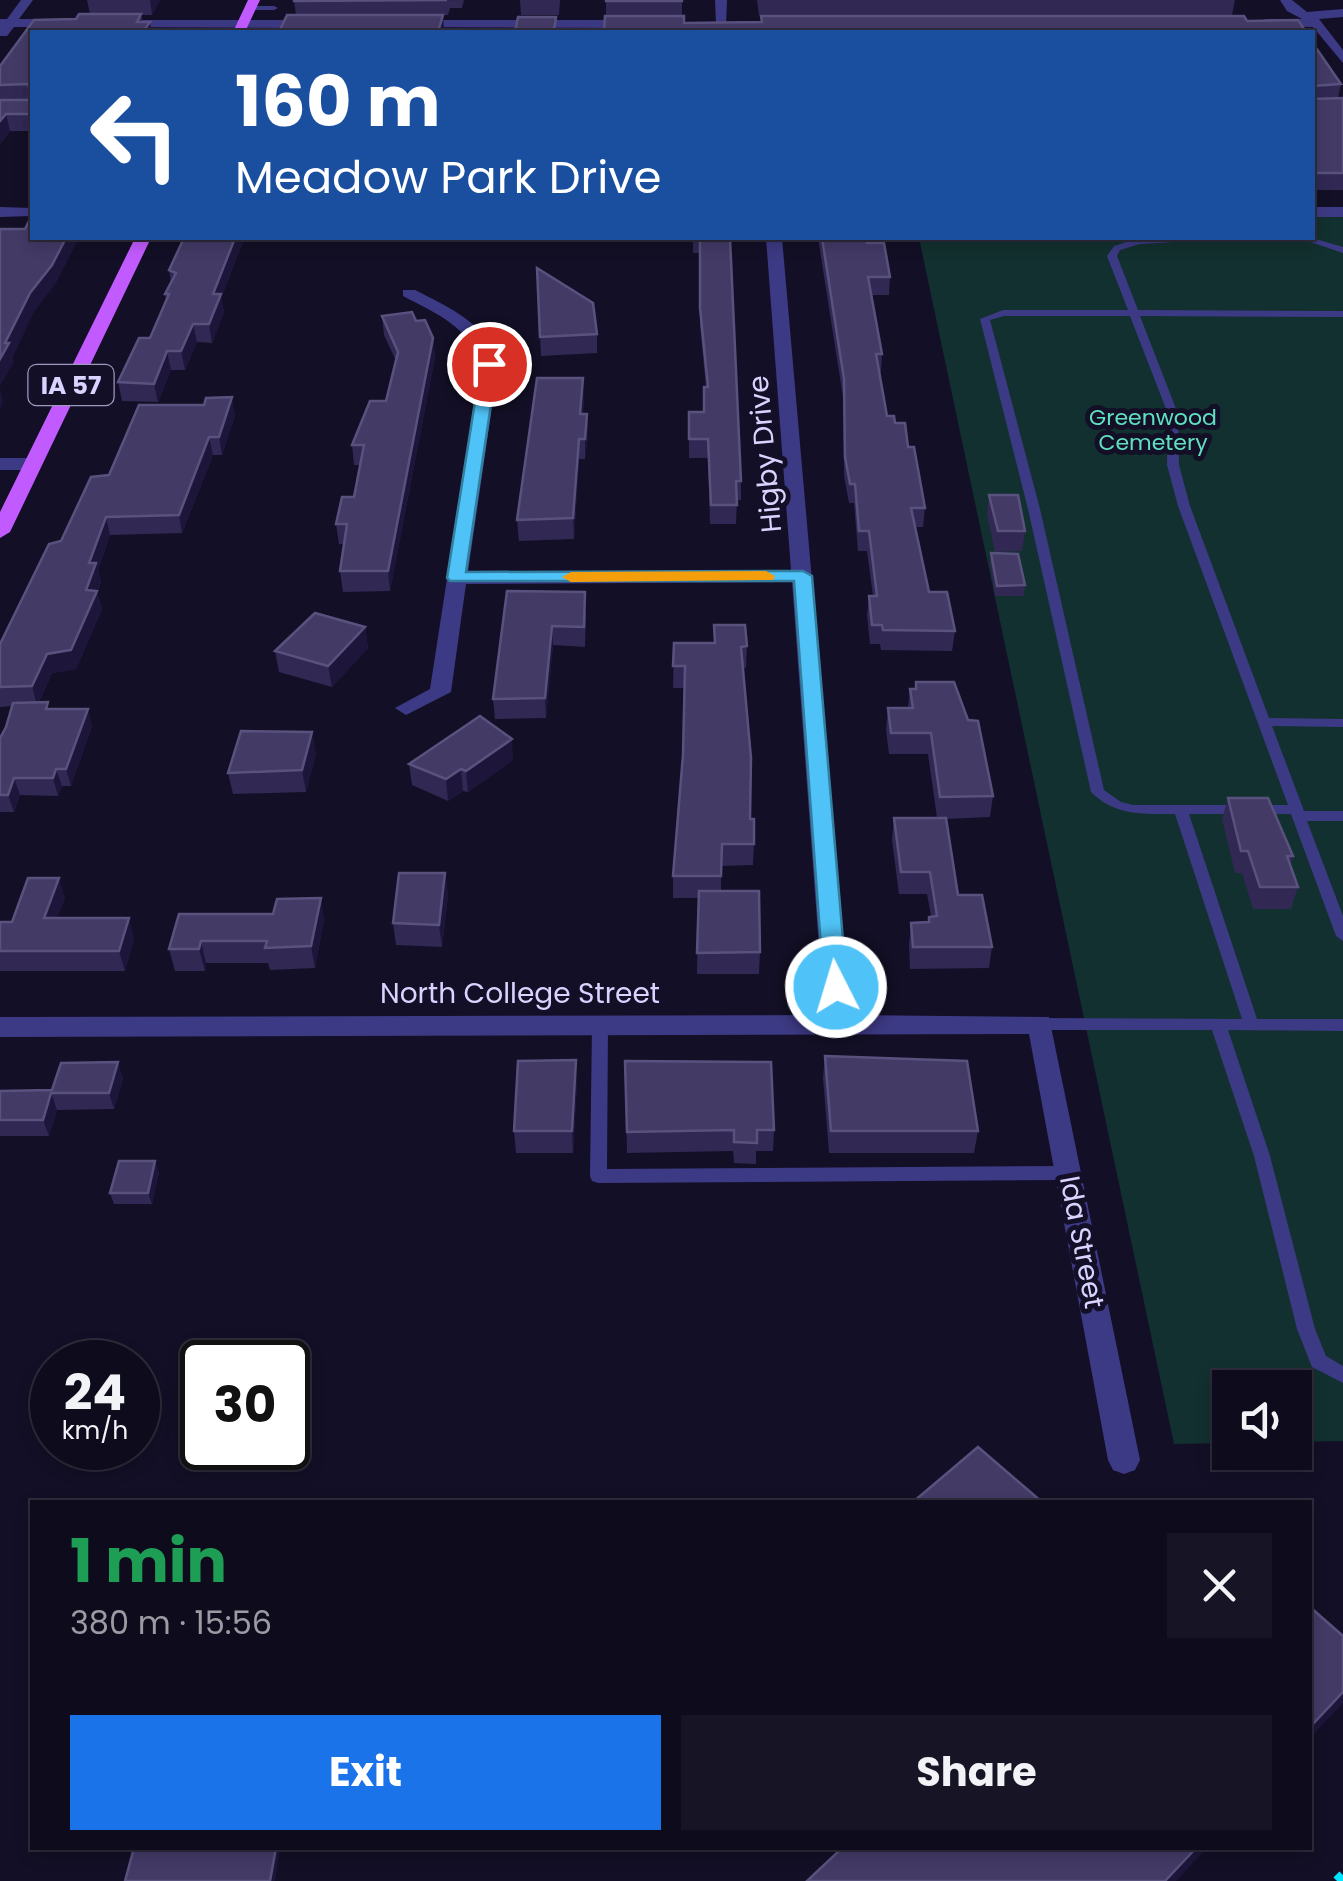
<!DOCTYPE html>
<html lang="en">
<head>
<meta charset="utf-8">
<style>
  :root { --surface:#0e0b1c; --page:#171425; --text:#f1f3f6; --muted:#9b9ba3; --line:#2e2b3b; --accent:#1a73e8 }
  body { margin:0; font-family:Poppins,sans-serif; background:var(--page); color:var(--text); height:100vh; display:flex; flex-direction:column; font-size:38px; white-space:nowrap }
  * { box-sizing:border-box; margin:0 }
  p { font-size:32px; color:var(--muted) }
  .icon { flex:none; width:55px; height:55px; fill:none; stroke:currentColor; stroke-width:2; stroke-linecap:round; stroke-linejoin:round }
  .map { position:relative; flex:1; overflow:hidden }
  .side { position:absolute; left:30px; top:1500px; width:1282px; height:350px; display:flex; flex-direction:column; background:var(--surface); border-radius:0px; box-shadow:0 5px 15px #0003,0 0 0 2px var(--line) }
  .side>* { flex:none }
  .top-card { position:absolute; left:30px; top:30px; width:1285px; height:210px; border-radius:0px; box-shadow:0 5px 15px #0003,0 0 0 2px var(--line); background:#1a4fa0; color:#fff; overflow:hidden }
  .fabs { position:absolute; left:1212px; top:1370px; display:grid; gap:20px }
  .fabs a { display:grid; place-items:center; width:100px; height:100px; border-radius:0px; background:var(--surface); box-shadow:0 5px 15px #0003,0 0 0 2px var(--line); font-size:50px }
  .speed { position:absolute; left:30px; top:1340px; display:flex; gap:20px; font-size:50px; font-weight:700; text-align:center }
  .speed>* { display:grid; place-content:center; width:130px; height:130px; border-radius:50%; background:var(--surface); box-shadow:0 5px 15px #0003,0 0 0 2px var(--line); line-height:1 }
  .speed small { font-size:25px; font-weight:400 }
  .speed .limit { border:5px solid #111; border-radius:15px; background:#fff; color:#111 }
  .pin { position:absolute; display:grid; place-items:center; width:85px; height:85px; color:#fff; margin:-42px; border:5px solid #fff; border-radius:50%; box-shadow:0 2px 10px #0007 }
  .me { position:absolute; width:110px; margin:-55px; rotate:355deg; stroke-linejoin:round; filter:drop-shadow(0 0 8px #0008) }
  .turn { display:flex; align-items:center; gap:35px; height:210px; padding:0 40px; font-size:45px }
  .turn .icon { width:130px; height:130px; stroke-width:2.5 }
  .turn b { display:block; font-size:70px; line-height:85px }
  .round { display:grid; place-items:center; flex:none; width:105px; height:105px; border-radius:0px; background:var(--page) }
  .head { display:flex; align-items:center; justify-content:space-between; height:170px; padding:0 40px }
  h1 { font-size:60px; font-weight:700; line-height:75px; color:#1e9e55 }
  .cta { display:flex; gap:20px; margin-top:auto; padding:20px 40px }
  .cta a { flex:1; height:115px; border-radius:0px; background:var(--accent); color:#fff; font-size:40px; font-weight:700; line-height:115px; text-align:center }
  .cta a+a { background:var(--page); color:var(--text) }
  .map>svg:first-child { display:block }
</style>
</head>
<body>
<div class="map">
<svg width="1343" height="1881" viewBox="0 0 1343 1881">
  <rect width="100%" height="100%" fill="#130f26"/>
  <path fill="#12302f" d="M 1313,216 L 1343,216 L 1343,1441 L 1295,1442 L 1295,1388 L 1230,1388 L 1230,1443 L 1174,1444 L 919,238 L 1312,238 Z"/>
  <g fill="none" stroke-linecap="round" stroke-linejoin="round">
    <path fill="#3d3a85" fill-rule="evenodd" d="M 247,6 L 274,6 L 278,8 L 274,10 L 250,10 Z
      M 1139,238 L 1197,238 L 1192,241 L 1140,244 L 1120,250 L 1117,256 L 1138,310 L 1343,311 L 1343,317 L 1140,316 L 1178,414 L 1179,465 L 1190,506 L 1269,718 L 1343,719 L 1343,727 L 1272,726 L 1304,811 L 1343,811 L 1343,821 L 1307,821 L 1343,916 L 1343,941 L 1336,936 L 1291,814 L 1189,814 L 1257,1019 L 1343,1019 L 1343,1031 L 1228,1030 L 1270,1156 L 1315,1329 L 1326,1356 L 1343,1366 L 1343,1383 L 1312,1367 L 1297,1329 L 1254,1156 L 1212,1030 L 1040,1030 L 1034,1028 L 1032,1024 L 1034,1020 L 1040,1018 L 1242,1019 L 1175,814 C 1143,814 1115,816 1091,792 L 1028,509 L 980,319 L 1003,310 L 1128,310 L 1107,256 L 1114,246 ZM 1004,316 L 1130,316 L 1168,414 L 1167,465 L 1178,506 L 1288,805 L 1133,805 L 1121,802 L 1104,790 L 1040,509 L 990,320 Z
      M 1299,238 L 1312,238 L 1343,247 L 1343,253 Z
      M 600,1019 L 606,1021 L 608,1025 L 607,1169 L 1069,1166 L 1075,1168 L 1077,1173 L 1075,1178 L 1069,1180 L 598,1183 L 592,1181 L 590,1176 L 592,1025 L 594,1021 Z"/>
    <path fill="#3d3a85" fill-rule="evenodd" d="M 21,0 L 33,0 L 19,19 L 65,19 L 71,23 L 65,27 L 14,27 L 7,36 L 0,36 L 0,19 L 7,19 Z
      M 715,0 L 727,0 L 726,26 L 716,23 Z
      M 1280,0 L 1292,0 L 1307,12 L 1343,9 L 1343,17 L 1319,19 L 1343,50 L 1343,63 L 1313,27 L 1261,26 L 1265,19 L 1302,19 L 1287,11 Z
      M 115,20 L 315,20 L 321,24 L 315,28 L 111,27 Z
      M 410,20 L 635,20 L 641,24 L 635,28 L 406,27 Z
      M 0,207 L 32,208 L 32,216 L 0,217 Z
      M 1312,207 L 1343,207 L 1343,217 L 1312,217 Z
      M 766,238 L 782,238 L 850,1015 L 1049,1017 L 1140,1460 L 1135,1470 L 1124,1474 L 1113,1470 L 1108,1460 L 1029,1034 L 0,1037 L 0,1017 L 824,1015 L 792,582 L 466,584 L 451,692 L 406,715 L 395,708 L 430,689 L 480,365 C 471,327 435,313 403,296 L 403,290 L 415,290 C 450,308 487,323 498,365 L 468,572 L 791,570 Z
      M 0,458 L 32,458 L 41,464 L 32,470 L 0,470 Z"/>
    <path fill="#c25bff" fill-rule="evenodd" d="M 248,0 L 260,0 L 245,32 L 233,32 Z
      M 135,238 L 151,238 L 10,532 L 0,538 L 0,512 Z"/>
    <path stroke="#00e5ff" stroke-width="10" stroke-dasharray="20 18" stroke-linecap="butt" d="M 1337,1881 L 1343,1875"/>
  </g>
  <path fill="#312854" d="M 87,0 L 160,0 L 152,15 L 141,15 L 143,22 L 150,22 L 151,32 L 32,32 L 32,131 L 10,131 L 0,144 L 0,66 L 34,20 L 76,19 L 79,14 L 90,14 Z
    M 464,0 L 462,8 L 450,8 L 448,15 L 296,15 L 294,1 Z
    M 520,0 L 560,0 L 559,15 L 521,15 Z
    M 606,0 L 682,0 L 682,15 L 606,15 Z
    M 757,0 L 1235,0 L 1232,15 L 759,15 Z
    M 1312,42 L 1341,84 L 1338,98 L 1343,98 L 1343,190 L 1312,190 Z
    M 478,238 L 506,238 L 505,242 L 478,242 Z
    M 625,238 L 730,238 L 741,481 L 741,500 L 737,500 L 736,524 L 710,524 L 708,458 L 689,458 L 689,412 L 704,412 L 706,387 L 700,326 L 700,253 L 693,253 L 693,242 L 683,241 L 625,242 Z
    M 818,238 L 866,238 L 867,243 L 890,277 L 889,295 L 871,295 L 882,354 L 881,372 L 879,372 L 887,416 L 895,423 L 908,447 L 925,508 L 923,527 L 915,527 L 929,592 L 955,631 L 952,651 L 881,650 L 880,644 L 870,644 L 867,615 L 869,596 L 873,596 L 867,551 L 858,551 L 854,503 L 849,503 L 844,476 L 843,397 Z
    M 244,239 L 221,298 L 224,312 L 212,343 L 197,342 L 185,370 L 171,370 L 158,402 L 122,401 L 118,382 L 150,338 L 166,301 L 165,294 L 171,282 L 169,270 Z
    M 537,268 L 597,334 L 597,353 L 541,356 Z
    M 382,316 L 416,321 L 433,338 L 435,357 L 390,591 L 343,592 L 340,571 L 344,544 L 339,544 L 336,524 L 354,497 L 360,465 L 354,465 L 352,445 L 386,401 L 396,361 L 384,335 Z
    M 584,398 L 583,414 L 587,414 L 588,434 L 585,459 L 579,459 L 574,539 L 519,541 L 517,520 Z
    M 235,415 L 222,455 L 213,455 L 182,533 L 110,535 L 98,570 L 101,582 L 97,592 L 102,609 L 76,669 L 52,673 L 39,702 L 50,709 L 92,726 L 71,786 L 62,786 L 58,796 L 20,795 L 14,812 L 0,812 L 0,738 L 6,727 L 12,706 L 0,707 L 0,644 L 61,541 L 109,475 Z
    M 989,495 L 1025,531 L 1022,551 L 995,552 L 987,515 Z
    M 991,553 L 1025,585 L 1024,596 L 995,596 L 990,563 Z
    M 507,591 L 586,612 L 585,647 L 553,645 L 546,718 L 495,719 L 493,699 Z
    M 714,625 L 747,646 L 746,668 L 743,668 L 750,819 L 754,844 L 753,865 L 721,866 L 721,891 L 760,952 L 759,974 L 697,974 L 698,898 L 673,898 L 673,876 L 683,755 L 684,688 L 673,688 L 674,643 L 714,643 Z
    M 365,627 L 368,648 L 332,687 L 279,672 L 275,651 Z
    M 916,682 L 993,796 L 990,817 L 946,819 L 958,895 L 992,947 L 989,968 L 910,969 L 909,945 L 911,923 L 928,922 L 929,917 L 931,916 L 927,894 L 899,894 L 892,840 L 894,818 L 937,818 L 928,754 L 889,754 L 886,730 L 888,708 L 908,708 L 910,689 L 915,689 Z
    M 316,753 L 306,792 L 233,794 L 228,773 Z
    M 513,760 L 468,792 L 463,791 L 448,801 L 412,785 L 409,764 Z
    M 1228,798 L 1293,856 L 1291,865 L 1298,887 L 1291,909 L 1253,909 L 1242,873 L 1235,873 L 1222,819 Z
    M 445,873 L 448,895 L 442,947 L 396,945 L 393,923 Z
    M 65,898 L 57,918 L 134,938 L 125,971 L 0,971 L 0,922 L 12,922 Z
    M 179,914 L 324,919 L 315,968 L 270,970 L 268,963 L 206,963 L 205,971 L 175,971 L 169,949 Z
    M 825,1056 L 978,1131 L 974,1153 L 829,1153 L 823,1078 Z
    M 625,1061 L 774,1130 L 773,1151 L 756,1151 L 756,1164 L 734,1163 L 733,1151 L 627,1153 Z
    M 123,1078 L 114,1109 L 57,1110 L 49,1136 L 0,1136 L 0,1091 L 52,1090 Z
    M 577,1082 L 573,1153 L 516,1153 L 514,1131 Z
    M 159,1172 L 152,1204 L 114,1204 L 110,1193 Z"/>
  <path fill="#1d163a" d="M 150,0 L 160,0 L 152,15 Z
    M 443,15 L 444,32 L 438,32 Z
    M 150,22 L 151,32 L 143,32 Z
    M 6,114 L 10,131 L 0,144 L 0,121 Z
    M 66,238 L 79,238 L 56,283 L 34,312 L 13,357 L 14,362 L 0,386 L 0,359 L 5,343 L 30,293 Z
    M 235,238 L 244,238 L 244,239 L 221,298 L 224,312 L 212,343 L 209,324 L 213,294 Z
    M 193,324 L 197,342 L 185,370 L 181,351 Z
    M 433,338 L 435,357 L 390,591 L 388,571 Z
    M 167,351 L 171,370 L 158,402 L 154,384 Z
    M 583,378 L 584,398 L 581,434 L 580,414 Z
    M 0,389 L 3,402 L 0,408 Z
    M 232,397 L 235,415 L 222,455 L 219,437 Z
    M 587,414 L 588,434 L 585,459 L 585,439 Z
    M 209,437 L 213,455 L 182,533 L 179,515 Z
    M 579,439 L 579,459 L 574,539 L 573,518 Z
    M 106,517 L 110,535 L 98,570 L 101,582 L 97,592 L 102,609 L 76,669 L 52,673 L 37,706 L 32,686 L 47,654 L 86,590 L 89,563 Z
    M 552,626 L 553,645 L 546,718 L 545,698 Z
    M 365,627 L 368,648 L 332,687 L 328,666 Z
    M 88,709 L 92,726 L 71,786 L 66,769 Z
    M 312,732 L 316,753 L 306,792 L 302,770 Z
    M 512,739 L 513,760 L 468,792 L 466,771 Z
    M 56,769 L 62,786 L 58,796 L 53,778 Z
    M 461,769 L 463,791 L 448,801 L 446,779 Z
    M 14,778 L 20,795 L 14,812 L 8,795 Z
    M 445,873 L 448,895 L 442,947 L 439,925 Z
    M 59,878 L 65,898 L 50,938 L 44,918 Z
    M 321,898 L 324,919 L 315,968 L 311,946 Z
    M 129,918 L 134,938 L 125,971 L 119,951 Z
    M 201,941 L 206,963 L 205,971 L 199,949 Z
    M 576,1060 L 577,1082 L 573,1153 L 572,1131 Z
    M 118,1062 L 123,1078 L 114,1109 L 109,1093 Z
    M 51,1093 L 57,1110 L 49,1136 L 43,1120 Z
    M 155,1161 L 159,1172 L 152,1204 L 148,1193 Z
    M 1343,1692 L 1343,1703 L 1310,1738 L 1310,1727 Z
    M 276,1848 L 280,1848 L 275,1881 L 270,1881 Z
    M 1196,1848 L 1207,1848 L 1176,1881 L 1165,1881 Z"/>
  <path fill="#433a66" stroke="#5a527e" stroke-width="2.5" d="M 294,0 L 447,0 L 294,1 Z
    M 606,0 L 682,0 L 682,1 L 606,1 Z
    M 79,14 L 141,14 L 137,22 L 150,22 L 143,32 L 32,32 L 32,114 L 6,114 L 0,121 L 0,100 L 28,100 L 32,96 L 28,84 L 0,85 L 0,66 L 34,20 L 76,19 Z
    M 287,15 L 443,15 L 438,32 L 279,32 Z
    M 605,16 L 684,16 L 684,23 L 762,22 L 761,16 L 1244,16 L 1247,21 L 1298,20 L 1306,32 L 613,32 L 613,30 L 604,30 Z
    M 518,17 L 556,17 L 554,31 L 546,31 L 546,32 L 515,32 Z
    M 1312,42 L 1341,84 L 1313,86 L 1313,99 L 1343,98 L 1343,173 L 1312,173 Z
    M 32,215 L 32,238 L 66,238 L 52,265 L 30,293 L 5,343 L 9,343 L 0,359 L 0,229 L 25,229 Z
    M 184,238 L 235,238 L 213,294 L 221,294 L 209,324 L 193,324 L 181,351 L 167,351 L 154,384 L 118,382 L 139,338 L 150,338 L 169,294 L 165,294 L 176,273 L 169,270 Z
    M 700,238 L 730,238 L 741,481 L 736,481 L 737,505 L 711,505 L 708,439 L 689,439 L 689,412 L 704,412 L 704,387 L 708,387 L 700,308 Z
    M 822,238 L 866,238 L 867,243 L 884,243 L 890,277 L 868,277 L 882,354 L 876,354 L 887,416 L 894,416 L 895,423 L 905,423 L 908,447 L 914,447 L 925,508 L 911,508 L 929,592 L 947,592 L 955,631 L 883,630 L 882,625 L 872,625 L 869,596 L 877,596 L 869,531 L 859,531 L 855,484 L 850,484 L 845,457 L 844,379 Z
    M 537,268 L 593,303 L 597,334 L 540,337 Z
    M 412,312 L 416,321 L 425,320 L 433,338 L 388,571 L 340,571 L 347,524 L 336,524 L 342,497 L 354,497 L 364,445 L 352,445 L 370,401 L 386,401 L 398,352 L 382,316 Z
    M 537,378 L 583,378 L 580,414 L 587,414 L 585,439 L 579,439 L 573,518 L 517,520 Z
    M 232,397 L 219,437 L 209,437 L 179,515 L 106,517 L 89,563 L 96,563 L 86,590 L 97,591 L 71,650 L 47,654 L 32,686 L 0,687 L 0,644 L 49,544 L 61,541 L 91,477 L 109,475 L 139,405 L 204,405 L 206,398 Z
    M 989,495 L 1018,495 L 1025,531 L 998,531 Z
    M 991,553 L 1018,554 L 1025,585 L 997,586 Z
    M 507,591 L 585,592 L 584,627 L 552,626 L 545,698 L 493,699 Z
    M 315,613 L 365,627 L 328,666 L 275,651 Z
    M 714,625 L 745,625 L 747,646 L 741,647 L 751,758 L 750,819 L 754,819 L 754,844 L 722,844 L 721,876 L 673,876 L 683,755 L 685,666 L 673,666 L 674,643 L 715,643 Z
    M 916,682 L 954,682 L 968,720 L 978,721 L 993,796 L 940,797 L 931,733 L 891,733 L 888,708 L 913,708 L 910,689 L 916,689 Z
    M 48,702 L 46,709 L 88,709 L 66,769 L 56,769 L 53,778 L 14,778 L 8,795 L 0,795 L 0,738 L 6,727 L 13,703 Z
    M 480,716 L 512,739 L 466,771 L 461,769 L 446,779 L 409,764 Z
    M 241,731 L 312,732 L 302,770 L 228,773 Z
    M 1228,798 L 1268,798 L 1293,856 L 1287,856 L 1298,887 L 1260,887 L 1248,851 L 1241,851 Z
    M 894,818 L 946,818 L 958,895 L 982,895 L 992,947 L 913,947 L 911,923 L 929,922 L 929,917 L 937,916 L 930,872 L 901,872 Z
    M 399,873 L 445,873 L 439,925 L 393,923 Z
    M 28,878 L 59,878 L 44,918 L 129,918 L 119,951 L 0,951 L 0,922 L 12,922 Z
    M 699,891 L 759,891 L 760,952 L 697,953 Z
    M 321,898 L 311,946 L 265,948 L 267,941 L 201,941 L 199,949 L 169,949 L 179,914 L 273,914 L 277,899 Z
    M 825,1056 L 967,1061 L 978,1131 L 831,1131 Z
    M 576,1060 L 572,1131 L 514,1131 L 518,1061 Z
    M 625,1061 L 771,1062 L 774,1130 L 757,1130 L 757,1143 L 734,1142 L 734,1130 L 627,1132 Z
    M 118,1062 L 109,1093 L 51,1093 L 43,1120 L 0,1120 L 0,1091 L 52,1090 L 61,1063 Z
    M 119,1161 L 155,1161 L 148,1193 L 110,1193 Z
    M 978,1447 L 1042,1502 L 913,1502 Z
    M 1310,1607 L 1343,1636 L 1343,1692 L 1310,1727 Z
    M 134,1848 L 276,1848 L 270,1881 L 125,1881 Z
    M 842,1848 L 1196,1848 L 1165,1881 L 807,1881 Z"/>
  <path fill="#4fc3f7" stroke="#337fa1" stroke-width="2.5" d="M 489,360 L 497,364 L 466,572 L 803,571 L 812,576 L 847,987 L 844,993 L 827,993 L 824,987 L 794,581 L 450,581 L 447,578 L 481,364 Z"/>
  <path fill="#f59e0b" d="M 766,571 L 775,576 L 773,580 L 571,582 L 562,577 L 571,572 Z"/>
  <g text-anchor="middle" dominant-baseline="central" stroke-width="10" stroke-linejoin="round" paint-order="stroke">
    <g font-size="22" fill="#5fe0c0" stroke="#130f26">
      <text x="1153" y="417">Greenwood<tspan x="1153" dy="25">Cemetery</tspan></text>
    </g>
    <rect fill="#130f26" stroke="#9e99be" stroke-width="2.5" x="28.5" y="365" width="85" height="40" rx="8"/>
    <g font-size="25" font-weight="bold" fill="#d9d4ff">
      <text x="71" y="385">IA 57</text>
    </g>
    <g font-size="28" fill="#d9d4ff" stroke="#130f26">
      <text transform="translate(765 454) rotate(-95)">Higby Drive</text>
      <text x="520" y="993">North College Street</text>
      <text transform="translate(1082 1242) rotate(79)">Ida Street</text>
    </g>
  </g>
</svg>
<div class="fabs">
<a><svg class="icon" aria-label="sound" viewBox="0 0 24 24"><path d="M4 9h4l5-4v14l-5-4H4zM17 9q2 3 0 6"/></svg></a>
</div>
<div class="speed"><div>24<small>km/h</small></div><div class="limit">30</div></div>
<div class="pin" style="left:489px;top:364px;background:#d93025"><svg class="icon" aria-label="arrive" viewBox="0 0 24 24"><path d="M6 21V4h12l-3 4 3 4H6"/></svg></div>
<svg class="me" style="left:836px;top:987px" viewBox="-20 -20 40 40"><circle r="17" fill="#4fc3f7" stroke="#fff" stroke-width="3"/><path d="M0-11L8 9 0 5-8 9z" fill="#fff"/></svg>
<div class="top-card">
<div class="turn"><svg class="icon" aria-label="left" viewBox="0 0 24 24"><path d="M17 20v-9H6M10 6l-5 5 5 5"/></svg><div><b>160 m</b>Meadow Park Drive</div></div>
</div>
<section class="side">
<div class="head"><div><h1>1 min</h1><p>380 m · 15:56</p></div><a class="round"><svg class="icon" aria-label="close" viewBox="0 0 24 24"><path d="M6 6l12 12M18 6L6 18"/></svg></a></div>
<div class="cta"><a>Exit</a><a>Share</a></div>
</section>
</div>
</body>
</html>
